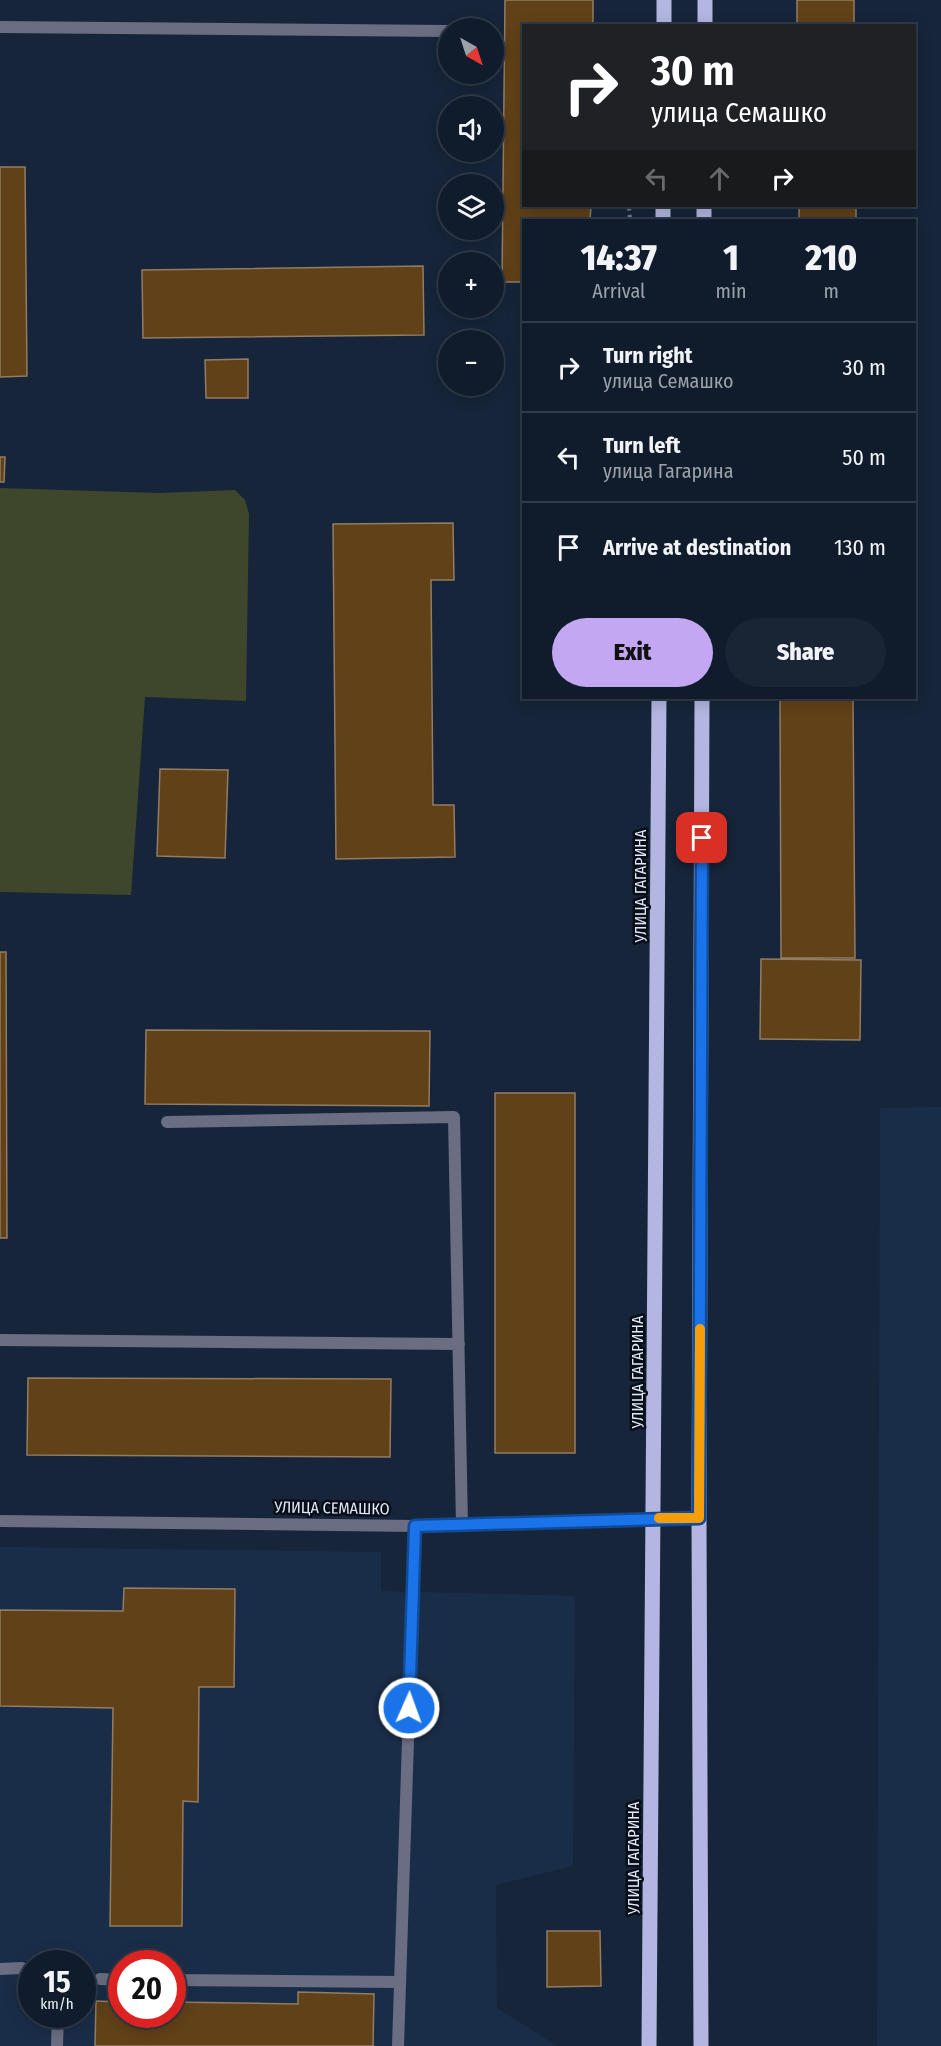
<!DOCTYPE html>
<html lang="en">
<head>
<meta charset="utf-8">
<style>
  :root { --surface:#101c2c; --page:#192534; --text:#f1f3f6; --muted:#9ca1a9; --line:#303a48; --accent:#c3a7f2 }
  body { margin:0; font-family:"Fira Sans Condensed",sans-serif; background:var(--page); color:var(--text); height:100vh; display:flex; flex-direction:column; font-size:22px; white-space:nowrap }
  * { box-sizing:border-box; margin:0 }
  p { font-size:20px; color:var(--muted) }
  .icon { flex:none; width:33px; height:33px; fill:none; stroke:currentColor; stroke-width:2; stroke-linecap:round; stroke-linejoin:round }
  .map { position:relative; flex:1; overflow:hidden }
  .panel { position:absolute; left:522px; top:219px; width:394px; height:480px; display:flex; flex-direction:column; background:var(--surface); border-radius:0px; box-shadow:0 3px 15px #0003,0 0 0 2px var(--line) }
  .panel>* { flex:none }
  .top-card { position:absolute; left:522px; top:24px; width:394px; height:183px; border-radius:0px; box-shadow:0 3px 15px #0003,0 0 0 2px var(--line); background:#202124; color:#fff; overflow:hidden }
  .needle { width:39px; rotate:141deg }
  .tools { position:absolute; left:438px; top:18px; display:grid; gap:12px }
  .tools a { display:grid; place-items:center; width:66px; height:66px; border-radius:50%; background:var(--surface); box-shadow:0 3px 15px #0003,0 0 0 2px var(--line); font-size:30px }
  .speed { position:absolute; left:18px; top:1950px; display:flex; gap:12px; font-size:30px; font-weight:700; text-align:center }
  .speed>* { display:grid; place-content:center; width:78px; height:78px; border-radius:50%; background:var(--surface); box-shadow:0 3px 15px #0003,0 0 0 2px var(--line); line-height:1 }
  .speed small { font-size:15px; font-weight:400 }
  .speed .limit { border:9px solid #d22; background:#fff; color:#111 }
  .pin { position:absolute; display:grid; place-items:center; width:51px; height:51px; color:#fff; margin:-26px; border-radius:12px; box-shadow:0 3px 9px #0006 }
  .me { position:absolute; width:66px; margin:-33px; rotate:2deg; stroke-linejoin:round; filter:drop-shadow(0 0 4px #0008) }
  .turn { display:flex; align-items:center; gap:21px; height:126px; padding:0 30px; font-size:27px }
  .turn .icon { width:78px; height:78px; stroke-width:2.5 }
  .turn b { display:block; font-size:42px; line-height:51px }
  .lanes { display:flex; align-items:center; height:57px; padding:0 30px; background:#0003; justify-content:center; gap:30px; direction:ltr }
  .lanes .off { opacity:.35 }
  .eta { display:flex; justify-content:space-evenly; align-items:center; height:102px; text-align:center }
  .eta b { font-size:36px; font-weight:800; line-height:42px }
  .action { display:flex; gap:12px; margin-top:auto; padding:12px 30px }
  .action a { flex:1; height:69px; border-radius:36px; background:var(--accent); color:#111; font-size:24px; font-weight:800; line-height:69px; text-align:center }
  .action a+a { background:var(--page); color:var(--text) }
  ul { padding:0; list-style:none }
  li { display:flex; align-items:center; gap:18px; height:90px; padding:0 30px; border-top:2px solid var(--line) }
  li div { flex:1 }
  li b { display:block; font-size:22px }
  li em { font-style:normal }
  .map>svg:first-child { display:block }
</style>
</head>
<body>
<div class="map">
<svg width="941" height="2046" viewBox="0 0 941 2046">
  <rect width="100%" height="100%" fill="#16253a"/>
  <path fill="#1a2d48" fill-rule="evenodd" d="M 941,1107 L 941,2046 L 877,2046 L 880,1108 Z
    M 0,1547 L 381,1552 L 381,1591 L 575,1596 L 573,1866 L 496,1885 L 497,2008 L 557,2046 L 0,2046 ZM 32,1964 L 82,1964 L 82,2014 L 32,2014 ZM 122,1964 L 172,1964 L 172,2014 L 122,2014 Z"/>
  <path fill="#3e462c" d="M 0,488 L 159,493 L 235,490 L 245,500 L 249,514 L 246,701 L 145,697 L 131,895 L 0,892 Z"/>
  <path fill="#614118" stroke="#927c63" stroke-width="1.5" d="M 505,0 L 593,0 L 593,26 L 524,26 L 524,206 L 591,206 L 590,220 L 524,220 L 524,282 L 502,282 Z
    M 797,0 L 854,0 L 854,26 L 797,26 Z
    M 0,167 L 25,167 L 27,376 L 0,377 Z
    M 799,206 L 856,206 L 856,220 L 799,220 Z
    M 423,266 L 424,335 L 143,338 L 142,270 Z
    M 248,359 L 248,398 L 206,398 L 205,360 Z
    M 0,457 L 5,457 L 4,482 L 0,482 Z
    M 453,523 L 454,580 L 431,580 L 433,805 L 454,805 L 455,857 L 336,859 L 333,524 Z
    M 780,698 L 853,698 L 855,958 L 781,958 Z
    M 160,769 L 228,770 L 225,858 L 157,856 Z
    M 0,952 L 6,952 L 7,1238 L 0,1238 Z
    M 761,959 L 861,960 L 860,1040 L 760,1039 Z
    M 146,1030 L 430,1031 L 429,1106 L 145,1104 Z
    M 495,1093 L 575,1093 L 575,1453 L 495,1453 Z
    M 28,1378 L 391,1379 L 390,1457 L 27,1455 Z
    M 124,1588 L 235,1589 L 234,1687 L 199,1687 L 198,1802 L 183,1801 L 182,1926 L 110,1926 L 113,1708 L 0,1706 L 0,1610 L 123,1611 Z
    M 547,1931 L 600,1931 L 601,1986 L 547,1987 Z
    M 298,1992 L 374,1994 L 373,2046 L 95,2046 L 96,2001 L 122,2002 L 122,2014 L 172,2014 L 172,2002 L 298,2004 Z"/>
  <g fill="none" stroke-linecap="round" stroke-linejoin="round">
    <path stroke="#758294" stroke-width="4" stroke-dasharray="4.5 4.5" stroke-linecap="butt" d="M 629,206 L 630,220"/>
    <path stroke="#6b6d82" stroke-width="12" d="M 0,27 L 448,31
      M 167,1122 L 454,1117 L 462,1525
      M 0,1340 L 459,1344
      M 0,1969 L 22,1968 L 32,1977
      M 100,1979 L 122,1980
      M 172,1980 L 399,1982
      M 57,2046 L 58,2014
      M 398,2046 L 415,1526"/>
    <path stroke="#6b6d82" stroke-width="12" d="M 0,1521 L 415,1526 L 699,1518"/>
    <path stroke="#b2b6e1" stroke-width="15" d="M 664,26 L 664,0
      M 705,26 L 705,0
      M 663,220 L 663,206
      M 704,220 L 704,206
      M 649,2046 L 659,698
      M 701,2046 L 699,1518 L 702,698"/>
  </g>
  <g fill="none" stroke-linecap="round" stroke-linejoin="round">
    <defs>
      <path id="route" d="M 409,1708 L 415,1526 L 699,1518 L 702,838"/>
    </defs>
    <use href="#route" stroke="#114b97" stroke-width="15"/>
    <use href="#route" stroke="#1a73e8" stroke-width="10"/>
    <path stroke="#f59e0b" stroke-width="10" d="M 659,1518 L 699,1518 L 700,1329"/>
  </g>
  <g text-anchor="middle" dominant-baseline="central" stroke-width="5" stroke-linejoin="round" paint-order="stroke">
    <g font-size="16" fill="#dee8f7" stroke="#080e17">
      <text transform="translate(640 886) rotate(-90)">УЛИЦА ГАГАРИНА</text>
      <text transform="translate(637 1372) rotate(-90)">УЛИЦА ГАГАРИНА</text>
      <text transform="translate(332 1508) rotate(1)">УЛИЦА СЕМАШКО</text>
      <text transform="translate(633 1858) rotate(-90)">УЛИЦА ГАГАРИНА</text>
    </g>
  </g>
</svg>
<div class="tools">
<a><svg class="needle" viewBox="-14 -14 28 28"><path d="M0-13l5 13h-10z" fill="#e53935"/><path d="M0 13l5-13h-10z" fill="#9ca1a9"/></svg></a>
<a><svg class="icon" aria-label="sound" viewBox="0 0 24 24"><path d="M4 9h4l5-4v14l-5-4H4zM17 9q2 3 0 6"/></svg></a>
<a><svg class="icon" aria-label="layers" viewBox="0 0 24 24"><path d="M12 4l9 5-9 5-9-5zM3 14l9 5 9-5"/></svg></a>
<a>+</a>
<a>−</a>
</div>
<div class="speed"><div>15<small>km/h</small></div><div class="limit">20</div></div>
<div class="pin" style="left:702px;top:838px;background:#d93025"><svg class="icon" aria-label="arrive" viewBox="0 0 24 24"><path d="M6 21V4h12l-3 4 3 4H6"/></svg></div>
<svg class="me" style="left:409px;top:1708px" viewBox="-20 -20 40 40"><circle r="17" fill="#1a73e8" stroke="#fff" stroke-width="3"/><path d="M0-11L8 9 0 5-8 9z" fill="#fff"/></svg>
<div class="top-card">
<div class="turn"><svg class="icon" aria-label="right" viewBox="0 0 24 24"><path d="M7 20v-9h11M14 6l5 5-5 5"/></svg><div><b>30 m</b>улица Семашко</div></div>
<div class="lanes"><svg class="icon off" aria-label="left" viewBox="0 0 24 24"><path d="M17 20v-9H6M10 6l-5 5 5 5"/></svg><svg class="icon off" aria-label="ahead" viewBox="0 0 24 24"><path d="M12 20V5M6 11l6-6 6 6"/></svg><svg class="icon" aria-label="right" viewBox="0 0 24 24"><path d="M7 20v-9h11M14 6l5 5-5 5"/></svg></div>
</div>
<section class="panel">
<div class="eta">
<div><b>14:37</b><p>Arrival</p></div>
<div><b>1</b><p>min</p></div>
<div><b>210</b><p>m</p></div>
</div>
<ul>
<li><svg class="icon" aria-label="right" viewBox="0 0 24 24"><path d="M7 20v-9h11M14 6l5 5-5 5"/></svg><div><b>Turn right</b><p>улица Семашко</p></div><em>30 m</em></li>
<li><svg class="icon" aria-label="left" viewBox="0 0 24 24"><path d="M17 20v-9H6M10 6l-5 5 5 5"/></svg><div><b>Turn left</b><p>улица Гагарина</p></div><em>50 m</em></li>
<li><svg class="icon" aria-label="arrive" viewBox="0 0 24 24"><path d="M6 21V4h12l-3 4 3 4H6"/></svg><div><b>Arrive at destination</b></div><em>130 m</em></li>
</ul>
<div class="action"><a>Exit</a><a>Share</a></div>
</section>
</div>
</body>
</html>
